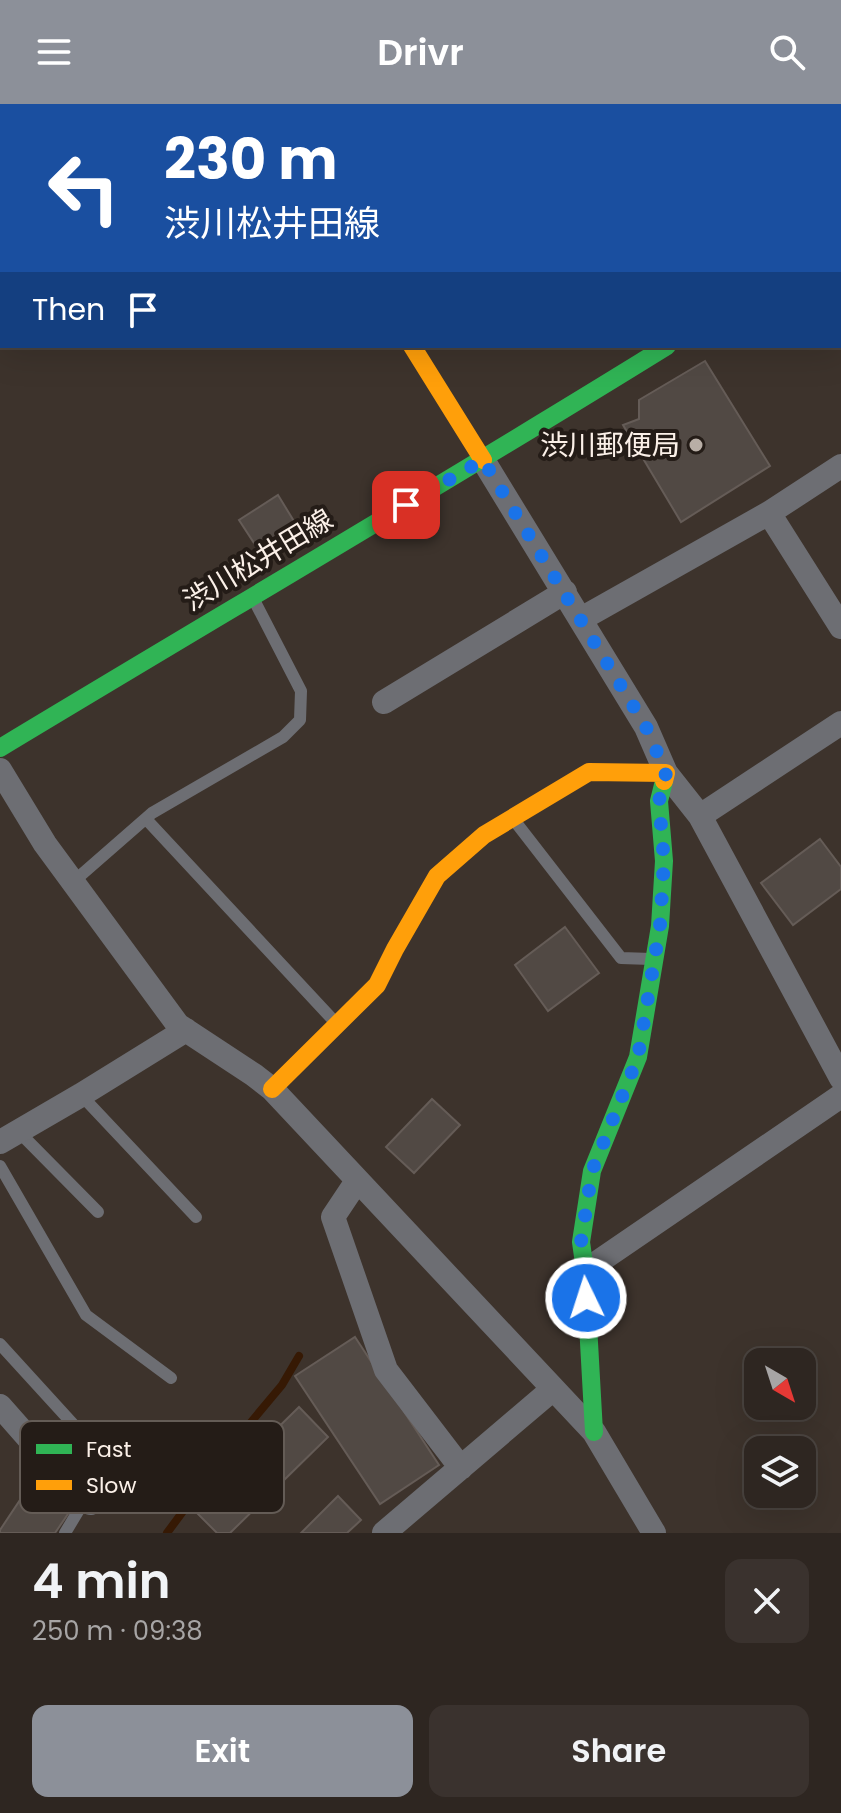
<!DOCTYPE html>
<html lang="en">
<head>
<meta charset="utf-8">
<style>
  :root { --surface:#2e2621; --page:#3a322e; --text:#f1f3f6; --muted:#a7a5a5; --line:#49433f; --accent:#8c9099 }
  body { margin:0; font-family:Poppins,"Noto Sans JP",sans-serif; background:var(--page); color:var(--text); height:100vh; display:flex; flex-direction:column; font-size:30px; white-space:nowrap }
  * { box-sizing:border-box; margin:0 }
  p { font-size:26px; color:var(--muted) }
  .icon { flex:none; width:44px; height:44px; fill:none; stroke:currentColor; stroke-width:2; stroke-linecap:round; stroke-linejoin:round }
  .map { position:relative; height:1429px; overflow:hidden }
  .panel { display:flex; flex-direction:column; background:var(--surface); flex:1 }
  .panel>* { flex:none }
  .banner { position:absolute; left:0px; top:0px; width:842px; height:244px; box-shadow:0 8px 32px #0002,0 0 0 2px var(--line); background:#1a4fa0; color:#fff; overflow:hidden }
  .needle { width:52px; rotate:141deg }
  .buttons { position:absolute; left:744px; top:1244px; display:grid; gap:16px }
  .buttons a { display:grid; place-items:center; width:72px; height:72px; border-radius:16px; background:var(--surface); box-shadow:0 8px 32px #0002,0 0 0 2px var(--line); font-size:40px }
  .pin { position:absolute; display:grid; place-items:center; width:68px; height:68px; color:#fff; margin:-34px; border-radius:16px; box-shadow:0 4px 12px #0006 }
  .me { position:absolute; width:88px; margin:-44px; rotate:356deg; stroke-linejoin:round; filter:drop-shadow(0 0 6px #0008) }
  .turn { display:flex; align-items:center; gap:28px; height:168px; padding:0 32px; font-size:36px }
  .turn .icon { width:104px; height:104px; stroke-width:2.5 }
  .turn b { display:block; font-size:56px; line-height:68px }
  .then { display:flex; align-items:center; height:76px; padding:0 32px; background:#0003; gap:16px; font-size:30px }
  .round { display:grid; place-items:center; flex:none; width:84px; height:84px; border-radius:16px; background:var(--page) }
  .overview { display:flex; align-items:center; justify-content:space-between; height:136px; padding:0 32px }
  h1 { font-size:48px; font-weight:600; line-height:60px }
  .primary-button { display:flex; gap:16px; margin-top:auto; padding:16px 32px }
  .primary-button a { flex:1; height:92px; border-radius:16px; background:var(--accent); color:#fff; font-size:32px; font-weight:600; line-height:92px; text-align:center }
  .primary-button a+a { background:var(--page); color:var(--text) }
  header { display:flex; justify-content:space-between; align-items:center; height:104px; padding:0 32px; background:var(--accent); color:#fff; font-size:36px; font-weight:600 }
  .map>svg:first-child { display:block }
</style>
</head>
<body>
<header><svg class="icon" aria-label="menu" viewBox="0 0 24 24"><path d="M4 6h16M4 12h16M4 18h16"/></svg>Drivr<svg class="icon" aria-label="search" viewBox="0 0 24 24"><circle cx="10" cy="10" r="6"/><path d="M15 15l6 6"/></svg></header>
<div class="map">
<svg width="841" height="1429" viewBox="0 0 841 1429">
  <rect width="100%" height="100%" fill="#3d332c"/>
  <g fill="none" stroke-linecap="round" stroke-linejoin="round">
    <path stroke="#361904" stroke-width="8" d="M 167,1429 L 232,1341 L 282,1281 L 299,1252"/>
  </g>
  <path fill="#514944" stroke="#655c57" stroke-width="2" d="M 705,257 L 770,362 L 681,418 L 623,321 L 639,315 L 639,296 Z
    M 278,391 L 303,432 L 265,456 L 239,416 Z
    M 820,735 L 841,763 L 841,785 L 793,821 L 761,779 Z
    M 565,823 L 599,869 L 548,907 L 515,861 Z
    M 432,995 L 460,1021 L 414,1069 L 386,1043 Z
    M 355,1233 L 439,1361 L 380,1400 L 295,1272 Z
    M 299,1303 L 328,1333 L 230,1429 L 217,1429 L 194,1406 Z
    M 30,1381 L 70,1407 L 55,1429 L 0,1429 L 0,1426 Z
    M 338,1392 L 361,1416 L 347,1429 L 301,1429 Z"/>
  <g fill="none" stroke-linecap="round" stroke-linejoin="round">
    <path stroke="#6d6e73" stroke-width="12" d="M 447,0 L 448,2
      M 0,176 L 2,175
      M 146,715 L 335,918
      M 514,716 L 621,854 L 651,855
      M 73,778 L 152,709 L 283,633 L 300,616 L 301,587 L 254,496
      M 81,991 L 196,1113
      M 18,1027 L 98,1108
      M 0,1062 L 86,1211 L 171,1274
      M 0,1240 L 114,1365
      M 65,1429 L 86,1394"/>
    <path stroke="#6d6e73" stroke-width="24" d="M 483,356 L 646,623 L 666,669 L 700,712 L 841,974
      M 769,409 L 841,523
      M 581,515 L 769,409 L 841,362
      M 384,598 L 565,488
      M 0,666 L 45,740 L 178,921 L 254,971 L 272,985 L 594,1328 L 654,1429
      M 700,712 L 841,619
      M 0,1038 L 81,991 L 186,926
      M 357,1077 L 333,1113 L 386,1266 L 461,1364
      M 585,1167 L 841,992
      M 0,1302 L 38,1345 L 91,1399
      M 384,1429 L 553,1285"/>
    <path stroke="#30b455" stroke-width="18" d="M 270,0 L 271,2
      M 0,644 C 222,510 446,379 667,242
      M 594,1328 L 585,1167 L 581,1138 L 592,1067 L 638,953 L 660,822 L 664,757 L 659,697 L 664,677"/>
    <path stroke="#ff9f0a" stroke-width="18" d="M 840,134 L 841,133
      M 412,242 L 483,356
      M 272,985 L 377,881 L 395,845 L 437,772 L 484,731 L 589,668 L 666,669 L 664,677"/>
  </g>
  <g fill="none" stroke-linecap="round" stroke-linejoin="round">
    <path stroke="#1a73e8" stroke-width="14" stroke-dasharray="0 25.2" d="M 406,401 L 483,356 L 646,623 L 666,669 L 659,697 L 664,757 L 660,822 L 638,953 L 592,1067 L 581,1138 L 586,1194"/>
  </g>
  <circle fill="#b8aea6" stroke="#241c17" stroke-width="3" cx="696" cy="341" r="8"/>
  <g text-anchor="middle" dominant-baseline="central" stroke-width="8" stroke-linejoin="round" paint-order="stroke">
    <g font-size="28" fill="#fbf0e8" stroke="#241c17" text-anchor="end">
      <text x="680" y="341">渋川郵便局</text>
    </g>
    <g font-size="28" fill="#fbf0e8" stroke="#241c17">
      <text transform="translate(258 456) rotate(-31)">渋川松井田線</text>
    </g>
  </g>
  <rect x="20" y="1317" width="264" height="92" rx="12" fill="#241c17" stroke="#645c56" stroke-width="2"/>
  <rect x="36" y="1340" width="36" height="10" fill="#30b455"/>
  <rect x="36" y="1376" width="36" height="10" fill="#ff9f0a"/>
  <g font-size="22" fill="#fbf0e8">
    <text x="86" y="1353">Fast</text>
    <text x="86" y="1389">Slow</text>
  </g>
</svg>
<div class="buttons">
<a><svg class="needle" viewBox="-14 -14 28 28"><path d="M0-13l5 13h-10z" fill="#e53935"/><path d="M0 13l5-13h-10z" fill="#a7a5a5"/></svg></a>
<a><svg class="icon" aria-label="layers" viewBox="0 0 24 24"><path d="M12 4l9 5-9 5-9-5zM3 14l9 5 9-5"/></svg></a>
</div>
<div class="pin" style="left:406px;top:401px;background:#d93025"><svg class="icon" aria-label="arrive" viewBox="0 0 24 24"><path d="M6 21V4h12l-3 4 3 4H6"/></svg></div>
<svg class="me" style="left:586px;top:1194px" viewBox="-20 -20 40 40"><circle r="17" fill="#1a73e8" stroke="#fff" stroke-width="3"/><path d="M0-11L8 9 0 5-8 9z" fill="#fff"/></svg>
<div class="banner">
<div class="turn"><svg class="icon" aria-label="left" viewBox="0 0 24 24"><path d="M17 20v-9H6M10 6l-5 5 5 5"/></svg><div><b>230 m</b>渋川松井田線</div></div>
<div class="then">Then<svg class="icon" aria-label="arrive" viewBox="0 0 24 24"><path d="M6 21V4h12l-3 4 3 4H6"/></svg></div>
</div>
</div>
<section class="panel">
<div class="overview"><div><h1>4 min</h1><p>250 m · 09:38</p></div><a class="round"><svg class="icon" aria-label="close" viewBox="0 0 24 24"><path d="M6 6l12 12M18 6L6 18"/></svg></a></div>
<div class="primary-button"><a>Exit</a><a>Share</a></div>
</section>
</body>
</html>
